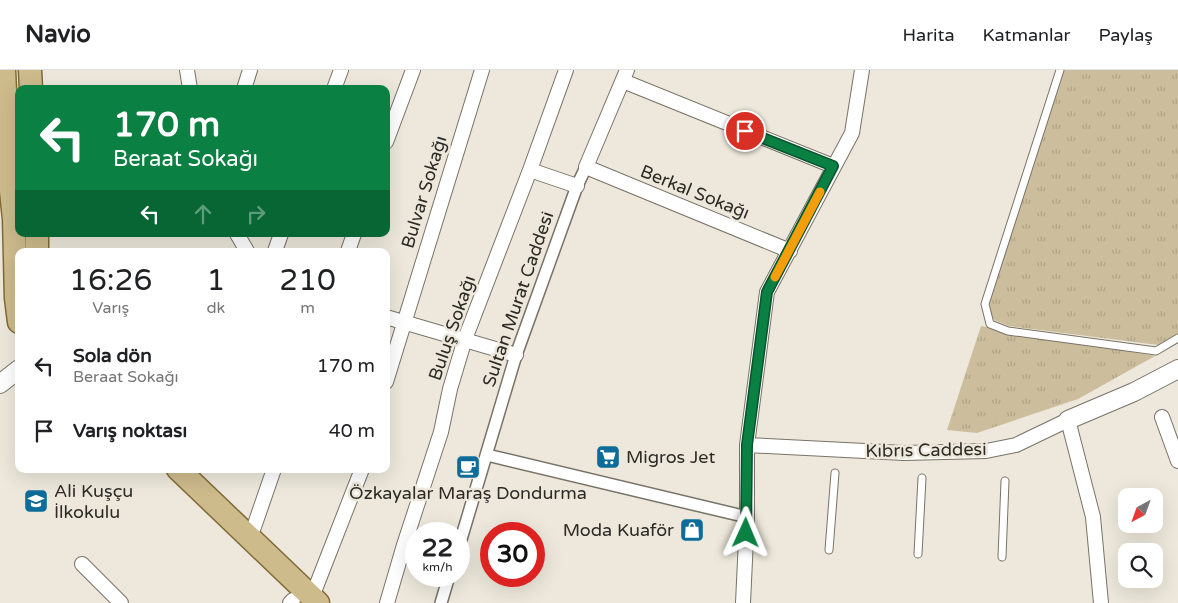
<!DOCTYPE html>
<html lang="tr">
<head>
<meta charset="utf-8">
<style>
  :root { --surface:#fff; --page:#f6f6f6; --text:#202124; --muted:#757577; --line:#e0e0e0 }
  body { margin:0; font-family:"Varela Round",sans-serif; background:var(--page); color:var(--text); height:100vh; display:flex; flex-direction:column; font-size:19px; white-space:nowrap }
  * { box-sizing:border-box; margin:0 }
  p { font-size:16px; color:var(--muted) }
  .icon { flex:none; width:28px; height:28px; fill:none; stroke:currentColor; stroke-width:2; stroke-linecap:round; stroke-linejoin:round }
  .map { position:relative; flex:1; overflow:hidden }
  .drawer { position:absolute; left:15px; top:178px; width:375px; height:225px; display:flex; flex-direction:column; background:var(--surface); border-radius:10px; box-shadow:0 5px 20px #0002 }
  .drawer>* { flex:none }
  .hud { position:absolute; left:15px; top:15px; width:375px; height:152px; border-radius:10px; box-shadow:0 5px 20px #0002; background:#0b8043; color:#fff; overflow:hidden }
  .needle { width:32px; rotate:221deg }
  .fabs { position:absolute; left:1118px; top:418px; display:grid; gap:10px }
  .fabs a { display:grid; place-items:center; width:45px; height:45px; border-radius:10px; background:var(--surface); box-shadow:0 5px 20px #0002; font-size:25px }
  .speed { position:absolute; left:405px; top:452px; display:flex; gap:10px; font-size:25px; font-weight:700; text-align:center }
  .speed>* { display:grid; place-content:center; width:65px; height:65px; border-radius:50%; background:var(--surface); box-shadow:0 5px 20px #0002; line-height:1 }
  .speed small { font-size:12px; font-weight:400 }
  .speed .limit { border:8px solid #d22; background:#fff; color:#111 }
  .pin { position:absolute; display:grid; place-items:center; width:42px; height:42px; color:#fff; margin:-21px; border:2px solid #fff; border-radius:50%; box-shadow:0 1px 5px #0007 }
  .me { position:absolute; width:55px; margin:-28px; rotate:1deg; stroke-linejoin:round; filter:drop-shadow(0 0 4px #0008) }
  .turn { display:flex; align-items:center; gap:18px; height:105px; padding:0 15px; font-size:22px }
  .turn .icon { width:65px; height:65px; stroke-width:2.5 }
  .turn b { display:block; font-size:35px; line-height:42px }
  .lanes { display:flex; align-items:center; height:48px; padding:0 15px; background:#0003; justify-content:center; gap:25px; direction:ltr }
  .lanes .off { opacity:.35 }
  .eta { display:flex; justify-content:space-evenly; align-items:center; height:85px; text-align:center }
  .eta b { font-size:30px; font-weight:600; line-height:35px }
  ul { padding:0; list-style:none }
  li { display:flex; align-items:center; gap:15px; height:65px; padding:0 15px }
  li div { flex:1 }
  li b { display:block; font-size:19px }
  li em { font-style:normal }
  header { display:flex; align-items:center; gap:30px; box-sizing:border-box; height:70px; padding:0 25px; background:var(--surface); border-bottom:1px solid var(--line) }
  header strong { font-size:24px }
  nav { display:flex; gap:28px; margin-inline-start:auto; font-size:18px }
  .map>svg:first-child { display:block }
</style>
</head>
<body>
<header>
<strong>Navio</strong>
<nav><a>Harita</a><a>Katmanlar</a><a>Paylaş</a></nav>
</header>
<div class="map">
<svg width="1178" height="533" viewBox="0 0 1178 533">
  <defs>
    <pattern id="grass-tufts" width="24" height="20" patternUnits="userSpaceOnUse" patternTransform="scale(1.25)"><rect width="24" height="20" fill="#ccbe9c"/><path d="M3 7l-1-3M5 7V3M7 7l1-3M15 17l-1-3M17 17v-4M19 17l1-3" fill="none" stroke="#b0a386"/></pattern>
  </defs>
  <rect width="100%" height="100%" fill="#ede8db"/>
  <path fill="url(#grass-tufts)" d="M 1062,0 L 1178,0 L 1178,264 L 1158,275 L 1009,256 L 994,250 L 987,235 Z
    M 981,256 L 1155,286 L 1078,329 L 977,363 L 947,360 Z"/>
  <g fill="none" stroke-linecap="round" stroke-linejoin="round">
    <defs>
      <path id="service" d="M 1060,0 L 985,234 L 990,254 L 1008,261 L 1156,281 L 1178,268
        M 829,480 L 835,403
        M 918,484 L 922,408
        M 1002,487 L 1005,411"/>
      <path id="pedestrian" d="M 487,385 L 747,447
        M 459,476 L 516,285 L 577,116 L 586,97
        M 441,533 L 449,506"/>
      <path id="minor" d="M 187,0 L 190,19
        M 627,0 L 586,97 L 790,181
        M 623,11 L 833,96
        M 244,19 L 250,0
        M 334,19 L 341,0
        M 386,72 L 413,0
        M 530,100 L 577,116
        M 237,164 L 247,181
        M 275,181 L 281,164
        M 348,181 L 354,164
        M 386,247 L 516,285
        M 386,312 L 482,0
        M 1162,347 L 1178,391
        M 747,375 L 904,383 L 986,381 L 1016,375 L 1068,350 L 1093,447 L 1101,533
        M 248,466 L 254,457 L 274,399
        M 82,494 L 121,533
        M 312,527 L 362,399
        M 290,533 L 293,530
        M 387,533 L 404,475 L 441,362 L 450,319 L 465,269 L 530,100 L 566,0
        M 743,533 L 747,447 L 747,375 L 767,222 L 852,63 L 862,0"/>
      <path id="tertiary" d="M 0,314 L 19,299
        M 1068,350 L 1134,322 L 1178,299"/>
      <path id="primary" d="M 4,0 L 9,102 L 14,149 L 16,228 L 19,252
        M 30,0 L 31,19
        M 37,164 L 37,181
        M 178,399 L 318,533"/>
    </defs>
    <use href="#service" stroke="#787368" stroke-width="9"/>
    <use href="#pedestrian" stroke="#787368" stroke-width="14"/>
    <use href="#minor" stroke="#787368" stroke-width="16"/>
    <use href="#tertiary" stroke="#787368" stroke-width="20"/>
    <use href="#primary" stroke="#806b36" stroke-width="25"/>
    <use href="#service" stroke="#fff" stroke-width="7"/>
    <use href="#pedestrian" stroke="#fff" stroke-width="11"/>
    <use href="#minor" stroke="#fff" stroke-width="14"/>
    <use href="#tertiary" stroke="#fff" stroke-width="18"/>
    <use href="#primary" stroke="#cdbb8c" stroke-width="22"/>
  </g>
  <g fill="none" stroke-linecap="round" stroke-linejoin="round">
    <defs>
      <path id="route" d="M 745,61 L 833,96 L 767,222 L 747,375 L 746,463"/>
    </defs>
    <use href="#route" stroke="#07532c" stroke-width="12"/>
    <use href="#route" stroke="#0b8043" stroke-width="9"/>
    <path stroke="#f59e0b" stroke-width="9" d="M 775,207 L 820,122"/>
  </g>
  <defs>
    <symbol id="supermarket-square" viewBox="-11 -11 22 22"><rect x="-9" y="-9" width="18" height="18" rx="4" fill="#0d6c9a" stroke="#ede8db"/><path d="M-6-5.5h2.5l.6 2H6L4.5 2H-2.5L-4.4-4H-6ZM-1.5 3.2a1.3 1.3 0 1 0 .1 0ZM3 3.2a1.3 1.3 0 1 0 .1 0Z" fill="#fff"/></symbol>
    <symbol id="cafe-square" viewBox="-11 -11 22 22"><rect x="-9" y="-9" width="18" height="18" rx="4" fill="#0d6c9a" stroke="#ede8db"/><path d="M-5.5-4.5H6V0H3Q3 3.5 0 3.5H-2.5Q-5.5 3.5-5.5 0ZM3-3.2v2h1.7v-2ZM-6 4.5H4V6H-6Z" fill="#fff"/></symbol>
    <symbol id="school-square" viewBox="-11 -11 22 22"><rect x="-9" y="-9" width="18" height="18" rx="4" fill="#0d6c9a" stroke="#ede8db"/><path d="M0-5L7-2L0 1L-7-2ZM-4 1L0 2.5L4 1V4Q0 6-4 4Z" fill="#fff"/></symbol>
    <symbol id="shop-square" viewBox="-11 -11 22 22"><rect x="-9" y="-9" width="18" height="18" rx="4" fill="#0d6c9a" stroke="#ede8db"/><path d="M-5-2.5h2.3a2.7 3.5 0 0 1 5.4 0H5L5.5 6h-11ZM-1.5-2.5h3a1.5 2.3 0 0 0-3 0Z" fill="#fff"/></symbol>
  </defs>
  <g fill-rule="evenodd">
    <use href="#supermarket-square" x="594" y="373" width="28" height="28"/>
    <use href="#cafe-square" x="454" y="383" width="28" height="28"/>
    <use href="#school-square" x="22" y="417" width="28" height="28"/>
    <use href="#shop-square" x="678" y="446" width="28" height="28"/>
  </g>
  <g text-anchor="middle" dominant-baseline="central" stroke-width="5" stroke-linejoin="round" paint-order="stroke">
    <g font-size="18" fill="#2d2b26" stroke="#ede8db">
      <text transform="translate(424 122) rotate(-73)">Bulvar Sokağı</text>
      <text transform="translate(695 122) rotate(22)">Berkal Sokağı</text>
      <text transform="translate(518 229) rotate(-71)">Sultan Murat Caddesi</text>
      <text transform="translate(452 258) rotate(-71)">Buluş Sokağı</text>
      <text transform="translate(926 380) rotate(-1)">Kıbrıs Caddesi</text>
    </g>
    <g font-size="18" fill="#2d2b26" stroke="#ede8db" text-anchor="start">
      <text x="626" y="387">Migros Jet</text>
      <text x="54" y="421">Ali Kuşçu<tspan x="54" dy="21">İlkokulu</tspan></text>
      <text x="468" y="423" text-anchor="middle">Özkayalar Maraş Dondurma</text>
      <text x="674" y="460" text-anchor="end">Moda Kuaför</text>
    </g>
  </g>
</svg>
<div class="fabs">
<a><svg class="needle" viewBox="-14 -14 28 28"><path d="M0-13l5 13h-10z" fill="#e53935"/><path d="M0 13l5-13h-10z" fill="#757577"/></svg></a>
<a><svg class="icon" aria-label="search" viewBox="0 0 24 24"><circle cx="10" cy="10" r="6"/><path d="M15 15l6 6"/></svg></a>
</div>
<div class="speed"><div>22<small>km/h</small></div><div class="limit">30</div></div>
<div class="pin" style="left:745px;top:61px;background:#d93025"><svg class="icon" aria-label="arrive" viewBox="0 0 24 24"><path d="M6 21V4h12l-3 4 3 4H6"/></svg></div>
<svg class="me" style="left:746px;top:463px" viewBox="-20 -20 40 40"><path d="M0-17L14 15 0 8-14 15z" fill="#0b8043" stroke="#fff" stroke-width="4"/></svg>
<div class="hud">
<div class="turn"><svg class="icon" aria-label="left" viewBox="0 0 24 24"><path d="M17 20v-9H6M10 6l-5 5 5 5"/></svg><div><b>170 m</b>Beraat Sokağı</div></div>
<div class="lanes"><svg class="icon" aria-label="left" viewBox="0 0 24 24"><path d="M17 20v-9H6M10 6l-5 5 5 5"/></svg><svg class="icon off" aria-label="ahead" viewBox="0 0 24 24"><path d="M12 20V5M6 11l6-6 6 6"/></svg><svg class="icon off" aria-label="right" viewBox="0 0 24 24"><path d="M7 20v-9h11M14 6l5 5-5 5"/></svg></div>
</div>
<section class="drawer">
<div class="eta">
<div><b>16:26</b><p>Varış</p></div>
<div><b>1</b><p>dk</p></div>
<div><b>210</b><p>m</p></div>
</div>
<ul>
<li><svg class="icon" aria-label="left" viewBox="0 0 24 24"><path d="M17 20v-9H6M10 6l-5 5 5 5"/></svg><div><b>Sola dön</b><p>Beraat Sokağı</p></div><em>170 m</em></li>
<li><svg class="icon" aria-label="arrive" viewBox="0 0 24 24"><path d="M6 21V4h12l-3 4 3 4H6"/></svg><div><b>Varış noktası</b></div><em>40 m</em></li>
</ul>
</section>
</div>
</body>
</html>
